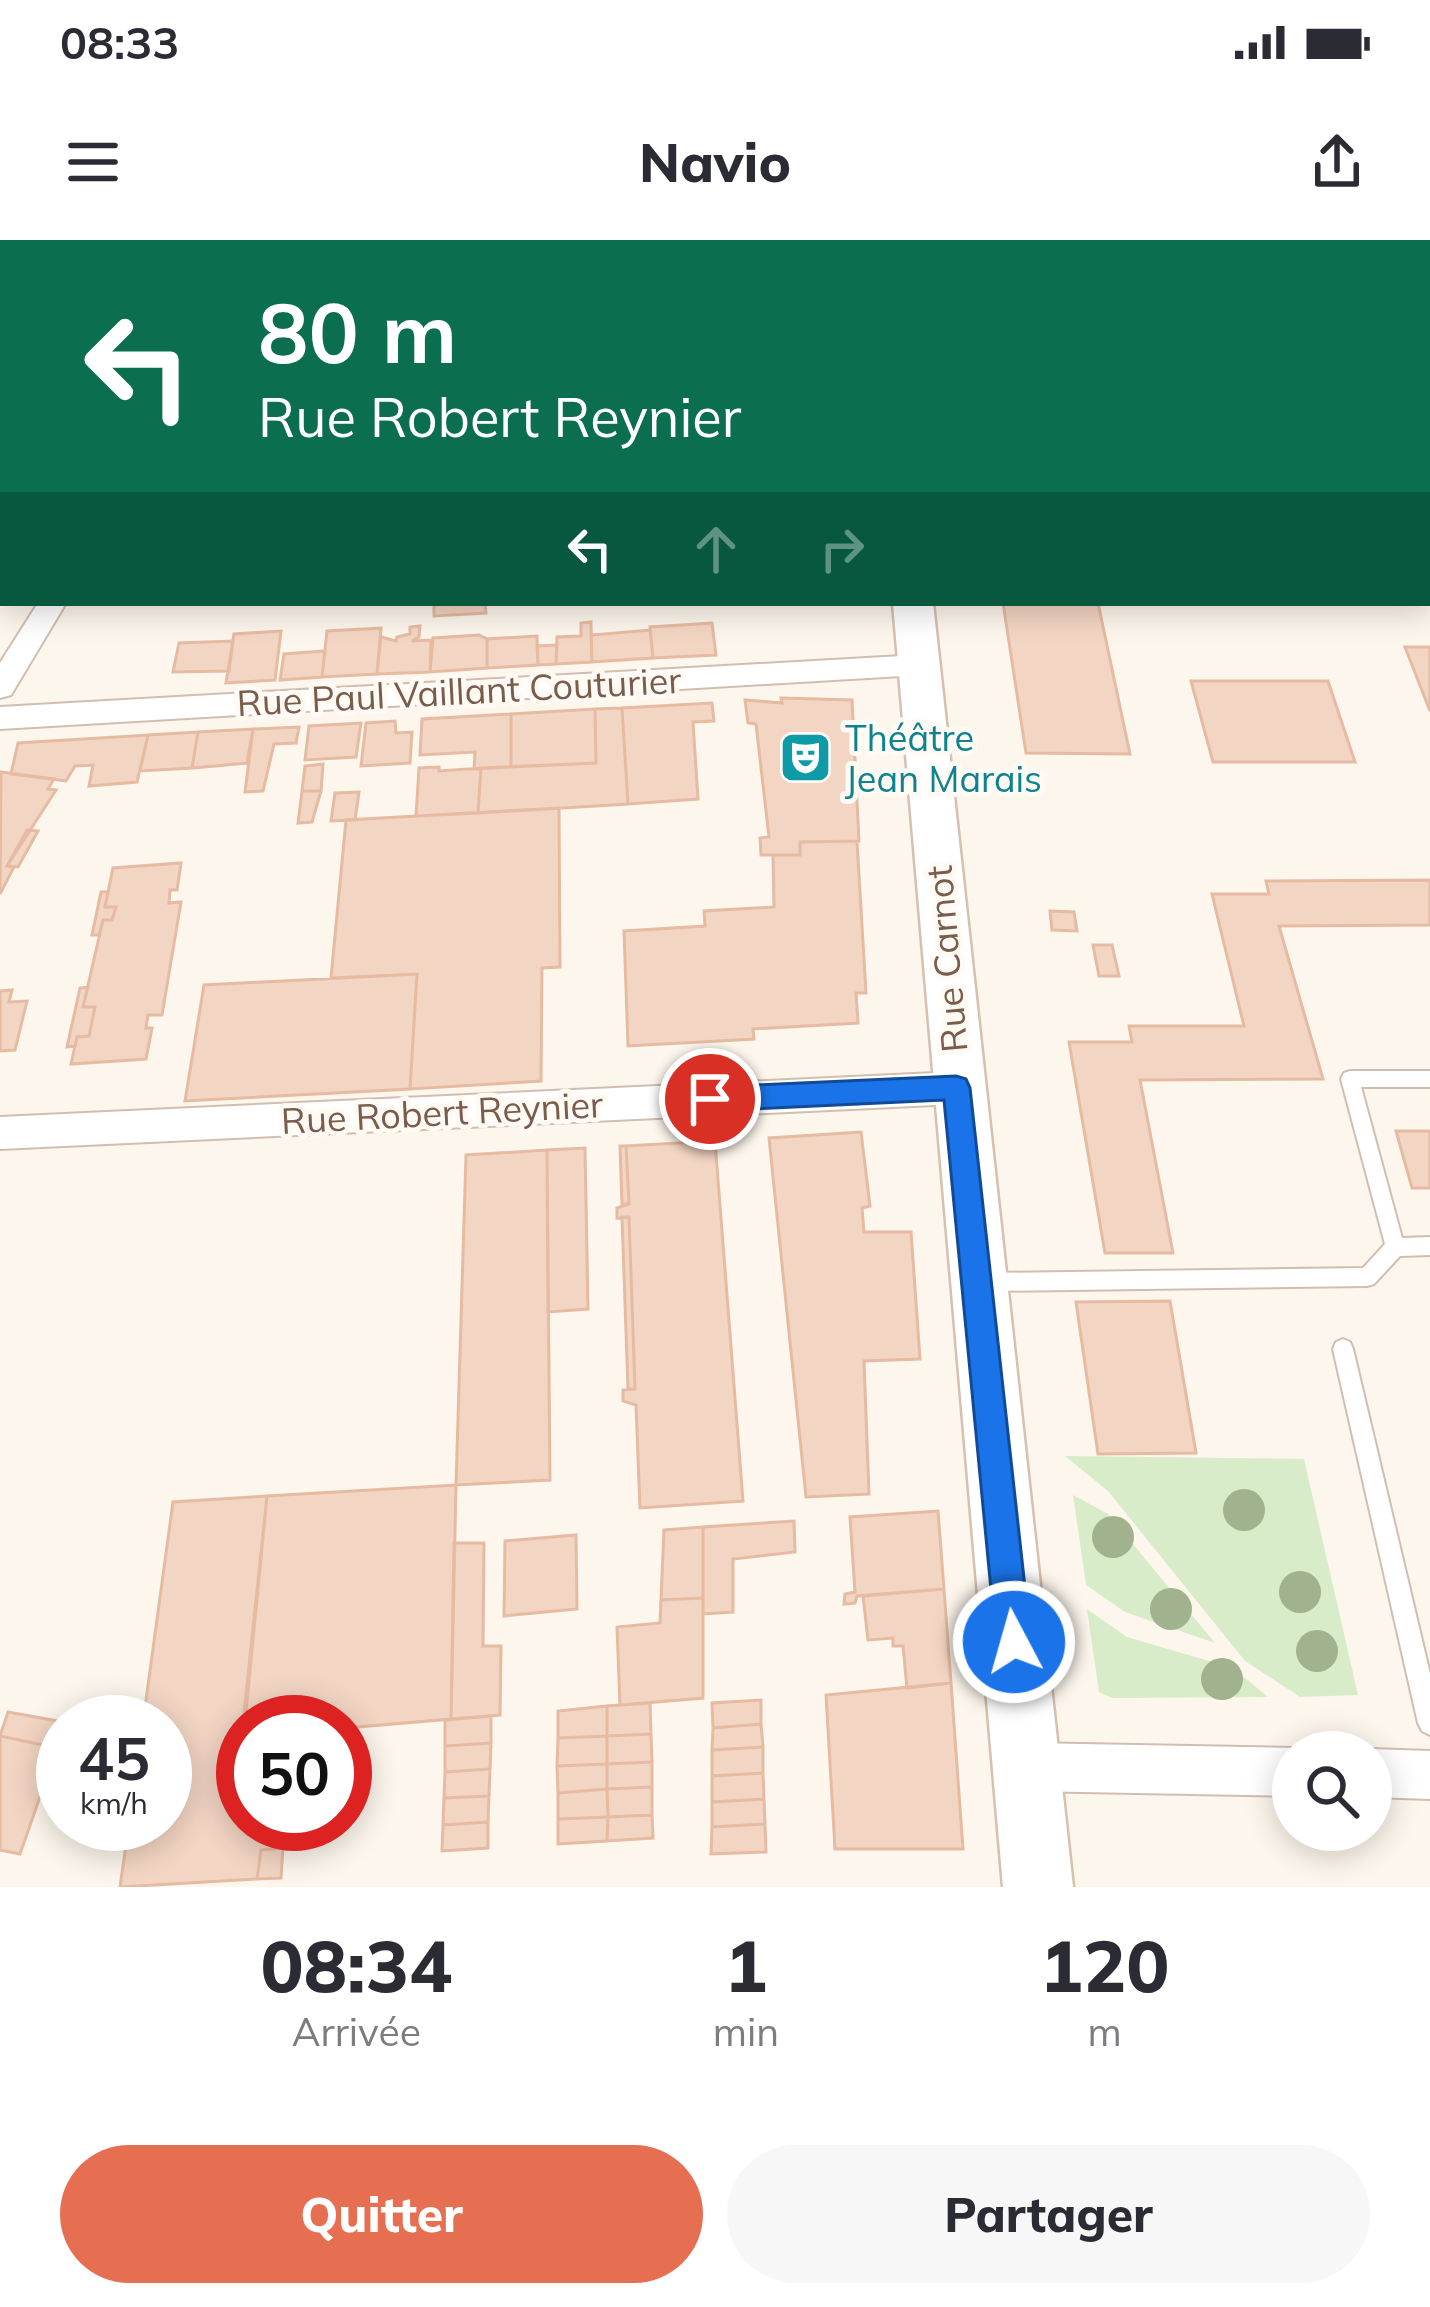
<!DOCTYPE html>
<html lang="fr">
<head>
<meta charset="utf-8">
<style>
  :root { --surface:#fff; --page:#f7f7f7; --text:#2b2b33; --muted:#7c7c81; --accent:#e76f51 }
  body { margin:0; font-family:Mulish,sans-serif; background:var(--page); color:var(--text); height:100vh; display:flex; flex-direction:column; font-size:45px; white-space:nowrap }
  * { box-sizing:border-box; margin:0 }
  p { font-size:39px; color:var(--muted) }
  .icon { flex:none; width:66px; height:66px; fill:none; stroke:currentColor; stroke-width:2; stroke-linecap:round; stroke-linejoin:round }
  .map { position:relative; height:1647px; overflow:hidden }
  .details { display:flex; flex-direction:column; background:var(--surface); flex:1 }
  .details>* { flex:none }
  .top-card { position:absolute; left:0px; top:0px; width:1431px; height:366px; box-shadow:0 6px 30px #0003; background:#0b6e4f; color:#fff; overflow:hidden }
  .tools { position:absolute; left:1272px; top:1491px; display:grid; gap:24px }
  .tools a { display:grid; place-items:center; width:120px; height:120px; border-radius:50%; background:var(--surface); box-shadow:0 6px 30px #0003; font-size:60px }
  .speed { position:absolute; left:36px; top:1455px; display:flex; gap:24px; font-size:60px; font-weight:700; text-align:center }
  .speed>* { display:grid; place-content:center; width:156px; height:156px; border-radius:50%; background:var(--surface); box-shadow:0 6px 30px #0003; line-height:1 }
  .speed small { font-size:30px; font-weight:400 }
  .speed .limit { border:18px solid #d22; background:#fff; color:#111 }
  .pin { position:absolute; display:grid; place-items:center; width:102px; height:102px; color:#fff; margin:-51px; border:6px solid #fff; border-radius:50%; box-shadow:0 3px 12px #0007 }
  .me { position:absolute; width:132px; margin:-66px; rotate:354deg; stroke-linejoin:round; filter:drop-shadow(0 0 9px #0008) }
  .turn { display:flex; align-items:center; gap:42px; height:252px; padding:0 60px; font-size:54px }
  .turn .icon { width:156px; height:156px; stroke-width:2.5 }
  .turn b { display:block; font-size:84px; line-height:102px }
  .lanes { display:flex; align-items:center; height:114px; padding:0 60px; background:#0003; justify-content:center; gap:60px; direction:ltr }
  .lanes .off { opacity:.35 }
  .eta { display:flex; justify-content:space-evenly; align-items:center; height:204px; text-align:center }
  .eta b { font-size:72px; font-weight:800; line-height:84px }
  .primary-button { display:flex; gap:24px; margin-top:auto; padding:24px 60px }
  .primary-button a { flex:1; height:138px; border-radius:72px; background:var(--accent); color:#fff; font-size:48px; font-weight:800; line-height:138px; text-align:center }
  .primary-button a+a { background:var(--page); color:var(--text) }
  .status { display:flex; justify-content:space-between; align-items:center; height:84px; padding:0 60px; background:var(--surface); direction:ltr }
  .status svg { height:33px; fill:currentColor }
  header { display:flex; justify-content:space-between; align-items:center; height:156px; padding:0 60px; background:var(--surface); font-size:54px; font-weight:800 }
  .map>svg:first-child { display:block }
</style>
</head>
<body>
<div class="status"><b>08:33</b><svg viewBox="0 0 49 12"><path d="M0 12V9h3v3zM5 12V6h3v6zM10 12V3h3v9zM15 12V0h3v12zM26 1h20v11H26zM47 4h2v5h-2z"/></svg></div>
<header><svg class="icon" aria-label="menu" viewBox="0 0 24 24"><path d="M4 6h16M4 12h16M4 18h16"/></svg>Navio<svg class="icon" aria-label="share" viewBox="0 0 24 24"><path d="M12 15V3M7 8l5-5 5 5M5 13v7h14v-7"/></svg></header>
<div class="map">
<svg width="1430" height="1647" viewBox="0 0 1430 1647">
  <rect width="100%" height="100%" fill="#fdf6ec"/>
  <path fill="#d8ecc9" d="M 935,0 L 1430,0 L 1430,232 L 1428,3 Z
    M 1065,1216 L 1304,1219 L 1358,1455 L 1300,1457 L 1245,1421 L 1108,1251 Z
    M 1073,1255 L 1108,1274 L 1215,1403 L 1125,1372 L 1086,1345 Z
    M 1087,1369 L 1127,1397 L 1233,1428 L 1268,1457 L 1112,1458 L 1099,1452 Z"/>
  <path fill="#f3d5c3" stroke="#e6bba3" stroke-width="3" d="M 434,363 L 485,363 L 486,373 L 434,376 Z
    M 1003,363 L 1098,363 L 1130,514 L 1026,513 Z
    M 591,382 L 592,422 L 556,424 L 557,397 L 581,396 L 581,383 Z
    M 712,383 L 716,415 L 653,418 L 650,387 Z
    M 420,386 L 419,397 L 412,401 L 431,400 L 430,432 L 377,434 L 381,397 L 396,401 L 397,397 L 410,394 L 410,387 Z
    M 381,388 L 377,434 L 322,437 L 327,391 Z
    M 650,390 L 653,418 L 592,422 L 591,395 Z
    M 281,391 L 275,440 L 226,443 L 234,394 Z
    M 479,395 L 487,399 L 487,428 L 430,432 L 433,398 Z
    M 537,396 L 538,425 L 487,428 L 487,399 Z
    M 233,401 L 229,431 L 173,432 L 179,403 Z
    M 557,405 L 556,424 L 538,425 L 537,406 Z
    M 1405,407 L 1430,407 L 1430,471 Z
    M 325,411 L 322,437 L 280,440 L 284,414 Z
    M 1191,441 L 1328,441 L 1355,522 L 1213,522 Z
    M 781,458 L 852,460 L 859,601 L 800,602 L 800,615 L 761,615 L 760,598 L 769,597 L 756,484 L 748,483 L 745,460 L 782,463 Z
    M 712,463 L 714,481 L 693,482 L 698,559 L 628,564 L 622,468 Z
    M 622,468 L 628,564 L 478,573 L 481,528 L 596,523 L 595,469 Z
    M 595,469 L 596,523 L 511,527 L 511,474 Z
    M 511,474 L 511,527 L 474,529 L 475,512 L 420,515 L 422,479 Z
    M 395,481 L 396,493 L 412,492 L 410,523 L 361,526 L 366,483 Z
    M 361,483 L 356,517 L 305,520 L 309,486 Z
    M 299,487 L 296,503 L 274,504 L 263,551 L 245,552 L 253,489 Z
    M 253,489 L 247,523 L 192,528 L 198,492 Z
    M 198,492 L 192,528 L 140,531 L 148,495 Z
    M 148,495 L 137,542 L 89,546 L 93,525 L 75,526 L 66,541 L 11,534 L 18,503 Z
    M 323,524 L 321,551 L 302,551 L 305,526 Z
    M 439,527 L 439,531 L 481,528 L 478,573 L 416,576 L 419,528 Z
    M 1,532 L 54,539 L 48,549 L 56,550 L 7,626 L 14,627 L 0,654 Z
    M 302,551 L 321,551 L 312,582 L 298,583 Z
    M 359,552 L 355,580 L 331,581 L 335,553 Z
    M 559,568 L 560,727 L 542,728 L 541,841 L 410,849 L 417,734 L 331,738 L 346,580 Z
    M 27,590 L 38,591 L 18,627 L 7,626 Z
    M 857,601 L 866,753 L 856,753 L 858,783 L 753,789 L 754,799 L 628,806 L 624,691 L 705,686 L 704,671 L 774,667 L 773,615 L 800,615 L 800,602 Z
    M 181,623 L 177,650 L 170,650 L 169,663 L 181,662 L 162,775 L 148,775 L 146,788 L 152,788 L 146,819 L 71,824 L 77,797 L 89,796 L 95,767 L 83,767 L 103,680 L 112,680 L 116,667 L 105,667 L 113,628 Z
    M 1430,640 L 1430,685 L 1279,686 L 1323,839 L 1140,840 L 1173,1013 L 1105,1013 L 1069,802 L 1132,802 L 1129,786 L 1244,786 L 1212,654 L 1269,654 L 1266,641 Z
    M 101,652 L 108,652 L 105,667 L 116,667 L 112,680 L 103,680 L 99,695 L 92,695 Z
    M 1050,671 L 1074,672 L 1077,691 L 1052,690 Z
    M 1093,705 L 1112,705 L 1119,736 L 1099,736 Z
    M 417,734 L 410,849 L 185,861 L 204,745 Z
    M 88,747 L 83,767 L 95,767 L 89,796 L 77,797 L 75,806 L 67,807 L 80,748 Z
    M 12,750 L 9,762 L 27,761 L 15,810 L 0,811 L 0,751 Z
    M 1396,891 L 1430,891 L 1430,948 L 1412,948 Z
    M 861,892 L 870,966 L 862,968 L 864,992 L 911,992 L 920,1119 L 864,1121 L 869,1254 L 806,1257 L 769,898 Z
    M 715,901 L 743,1261 L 640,1268 L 636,1165 L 623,1161 L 623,1150 L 635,1149 L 629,977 L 617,978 L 617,968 L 629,964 L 626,906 Z
    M 620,906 L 626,906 L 629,964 L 622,964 Z
    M 585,908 L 588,1069 L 548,1072 L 547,910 Z
    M 547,910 L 550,1240 L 456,1245 L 466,915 Z
    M 622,977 L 629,977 L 635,1149 L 628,1149 Z
    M 1170,1061 L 1196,1213 L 1098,1214 L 1076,1062 Z
    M 456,1245 L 451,1479 L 345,1488 L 345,1482 L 245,1482 L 267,1256 Z
    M 267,1256 L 243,1482 L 243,1584 L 285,1584 L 283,1608 L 261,1610 L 257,1639 L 120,1647 L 129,1584 L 165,1584 L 165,1482 L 143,1482 L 173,1262 Z
    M 938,1271 L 944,1349 L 857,1356 L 855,1363 L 844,1364 L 845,1354 L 855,1352 L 850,1277 Z
    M 794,1281 L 795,1312 L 733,1319 L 733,1372 L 703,1374 L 703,1287 Z
    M 703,1287 L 703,1358 L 661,1360 L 664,1290 Z
    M 576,1295 L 577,1369 L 504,1376 L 505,1301 Z
    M 454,1303 L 484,1303 L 483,1406 L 501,1406 L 500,1475 L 451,1479 Z
    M 944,1349 L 951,1443 L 907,1448 L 903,1406 L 893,1406 L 893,1398 L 868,1400 L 863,1356 Z
    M 703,1358 L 703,1458 L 620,1465 L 617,1387 L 660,1383 L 661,1360 Z
    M 951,1443 L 963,1609 L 835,1609 L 826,1455 Z
    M 761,1460 L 761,1484 L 713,1488 L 712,1463 Z
    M 650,1463 L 651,1494 L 607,1496 L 607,1466 Z
    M 607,1466 L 607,1496 L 558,1498 L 558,1471 Z
    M 8,1472 L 63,1482 L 57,1508 L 0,1496 Z
    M 491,1476 L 491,1503 L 445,1506 L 445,1480 Z
    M 761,1484 L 763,1507 L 712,1510 L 713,1488 Z
    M 651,1494 L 652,1522 L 607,1524 L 607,1496 Z
    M 0,1496 L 57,1508 L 20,1614 L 0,1610 Z
    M 607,1496 L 607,1524 L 557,1526 L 558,1498 Z
    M 491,1503 L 490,1529 L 445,1532 L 445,1506 Z
    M 763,1507 L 763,1533 L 712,1536 L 712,1510 Z
    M 652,1522 L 652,1547 L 607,1549 L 607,1524 Z
    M 607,1524 L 607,1549 L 558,1553 L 557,1526 Z
    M 490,1529 L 489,1556 L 444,1558 L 445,1532 Z
    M 763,1533 L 764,1559 L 712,1562 L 712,1536 Z
    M 652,1547 L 652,1575 L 608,1577 L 607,1549 Z
    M 607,1549 L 608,1577 L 558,1579 L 558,1553 Z
    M 489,1556 L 488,1582 L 443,1585 L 444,1558 Z
    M 764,1559 L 765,1584 L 712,1587 L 712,1562 Z
    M 652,1575 L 653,1598 L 607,1601 L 608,1577 Z
    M 608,1577 L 607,1601 L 558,1604 L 558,1579 Z
    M 488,1582 L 488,1608 L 442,1611 L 443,1585 Z
    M 765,1584 L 766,1612 L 711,1614 L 712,1587 Z
    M 283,1608 L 281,1638 L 257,1639 L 261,1610 Z"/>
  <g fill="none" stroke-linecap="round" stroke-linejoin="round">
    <defs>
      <path id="service" d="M 1350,831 L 1430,831 L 1430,847 L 1361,847 L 1402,998 L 1430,997 L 1430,1015 L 1400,1016 L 1374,1044 L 1367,1046 L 988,1051 L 981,1049 L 978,1042 L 981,1035 L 988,1033 L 1363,1028 L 1385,1004 L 1341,839 L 1344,833 Z
        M 1343,1099 L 1350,1102 L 1353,1109 L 1430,1434 L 1430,1495 L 1422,1491 L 1418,1483 L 1333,1109 L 1336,1102 Z"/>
      <path id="minor" d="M 0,229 L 3,229 L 0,249 Z
        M 3,264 L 3,282 L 0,283 L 0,265 Z
        M 38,363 L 66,363 L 11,455 L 0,458 L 0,423 Z
        M 919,415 L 934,425 L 919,435 L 0,489 L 0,467 Z
        M 956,832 L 969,837 L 974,848 L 969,859 L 956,864 L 0,909 L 0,877 Z
        M 1027,1503 L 1293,1508 L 1302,1512 L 1293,1512 L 1293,1556 L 1027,1551 L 1010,1544 L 1003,1527 L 1010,1510 Z
        M 1371,1509 L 1430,1511 L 1430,1559 L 1371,1557 L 1371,1512 L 1364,1512 Z"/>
      <path id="secondary" d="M 919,0 L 951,0 L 951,3 L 919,3 Z
        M 893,363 L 933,363 L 1073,1647 L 1003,1647 Z"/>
    </defs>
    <use href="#service" stroke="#d1beb0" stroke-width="4"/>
    <use href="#minor" stroke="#d1beb0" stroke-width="4"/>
    <use href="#secondary" stroke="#d6c0b0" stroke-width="5"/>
    <use href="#service" fill="#fff" fill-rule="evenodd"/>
    <use href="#minor" fill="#fff" fill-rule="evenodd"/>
    <use href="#secondary" fill="#fff" fill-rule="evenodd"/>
  </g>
  <g fill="#a0b28e">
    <circle cx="1244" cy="1270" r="21"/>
    <circle cx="1113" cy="1297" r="21"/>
    <circle cx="1300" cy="1352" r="21"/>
    <circle cx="1171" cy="1369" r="21"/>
    <circle cx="1317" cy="1411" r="21"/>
    <circle cx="1222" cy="1439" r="21"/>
  </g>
  <path fill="#1a73e8" stroke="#114b97" stroke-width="3" d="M 956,836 L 966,839 L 970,848 L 1031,1402 L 1026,1415 L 1014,1420 L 1002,1415 L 996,1402 L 944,860 L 710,871 L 701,868 L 697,859 L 701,851 L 710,847 Z"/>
  <defs>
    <symbol id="theatre-square" viewBox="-11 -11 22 22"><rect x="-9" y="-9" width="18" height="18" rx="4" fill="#0f9aa8" stroke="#fffaf3"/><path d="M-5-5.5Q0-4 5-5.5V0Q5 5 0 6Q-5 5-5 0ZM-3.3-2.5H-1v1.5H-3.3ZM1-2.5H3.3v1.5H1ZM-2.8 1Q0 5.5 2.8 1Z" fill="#fff"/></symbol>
  </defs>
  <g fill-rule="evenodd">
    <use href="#theatre-square" x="776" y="488" width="59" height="59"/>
  </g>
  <g text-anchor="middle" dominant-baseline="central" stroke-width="10" stroke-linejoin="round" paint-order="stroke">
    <g font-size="36" fill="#7a5c4d" stroke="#fffaf3">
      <text transform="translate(459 451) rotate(-3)">Rue Paul Vaillant Couturier</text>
      <text transform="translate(946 719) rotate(-95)">Rue Carnot</text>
      <text transform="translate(442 872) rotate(-3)">Rue Robert Reynier</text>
    </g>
    <g font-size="36" fill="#0d838f" stroke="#fffaf3" text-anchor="start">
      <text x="845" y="497">Théâtre<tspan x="845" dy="41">Jean Marais</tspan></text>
    </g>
  </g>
</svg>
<div class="tools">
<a><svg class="icon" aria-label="search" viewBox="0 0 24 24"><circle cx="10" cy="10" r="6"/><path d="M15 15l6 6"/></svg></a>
</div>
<div class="speed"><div>45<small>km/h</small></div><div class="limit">50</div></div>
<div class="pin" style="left:710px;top:859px;background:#d93025"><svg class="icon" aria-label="arrive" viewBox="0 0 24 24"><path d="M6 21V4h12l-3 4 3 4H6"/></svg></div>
<svg class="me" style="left:1014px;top:1402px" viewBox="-20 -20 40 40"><circle r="17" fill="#1a73e8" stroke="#fff" stroke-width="3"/><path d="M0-11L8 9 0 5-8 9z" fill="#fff"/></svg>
<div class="top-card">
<div class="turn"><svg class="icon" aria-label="left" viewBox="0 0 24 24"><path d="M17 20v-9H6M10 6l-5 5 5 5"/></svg><div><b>80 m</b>Rue Robert Reynier</div></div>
<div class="lanes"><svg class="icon" aria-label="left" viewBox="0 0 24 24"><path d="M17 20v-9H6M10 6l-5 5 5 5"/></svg><svg class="icon off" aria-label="ahead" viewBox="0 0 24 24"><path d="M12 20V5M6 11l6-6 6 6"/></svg><svg class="icon off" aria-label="right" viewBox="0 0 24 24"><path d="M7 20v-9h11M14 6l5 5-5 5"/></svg></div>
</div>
</div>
<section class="details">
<div class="eta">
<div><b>08:34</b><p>Arrivée</p></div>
<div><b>1</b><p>min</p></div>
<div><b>120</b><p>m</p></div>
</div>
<div class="primary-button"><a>Quitter</a><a>Partager</a></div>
</section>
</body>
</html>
